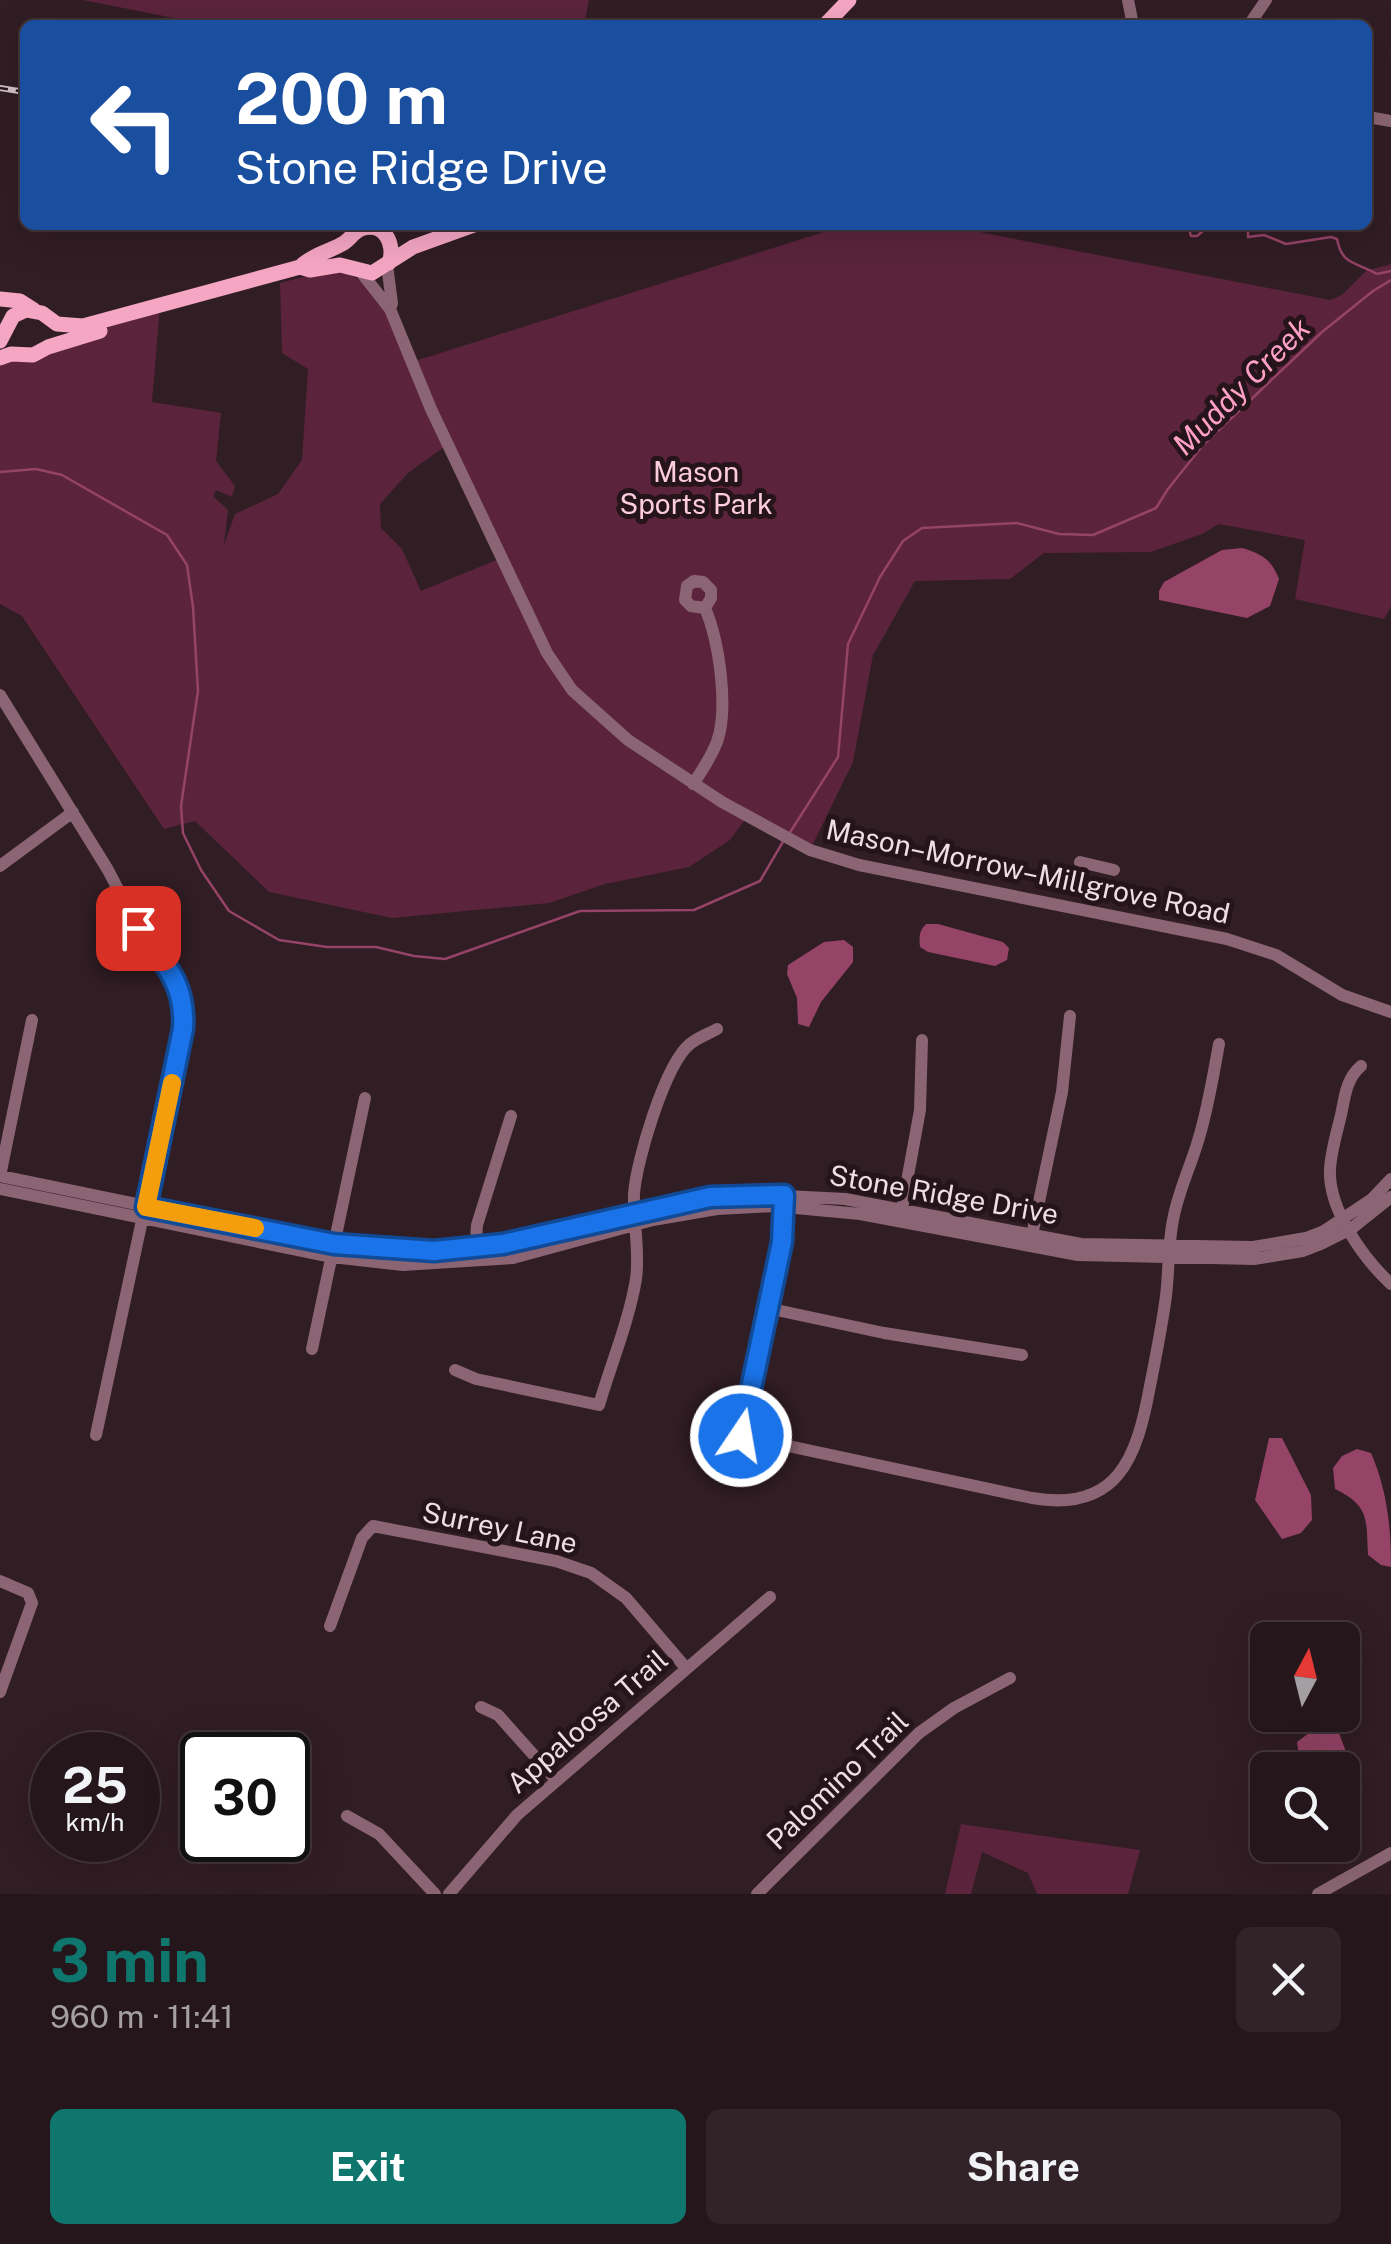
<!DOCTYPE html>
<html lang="en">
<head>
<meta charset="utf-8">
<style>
  :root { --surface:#25161b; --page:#312328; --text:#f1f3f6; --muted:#a39fa3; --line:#42353a; --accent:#0f766e }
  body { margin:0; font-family:"Public Sans",sans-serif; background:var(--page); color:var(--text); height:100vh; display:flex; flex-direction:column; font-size:38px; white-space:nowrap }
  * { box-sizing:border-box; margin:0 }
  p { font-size:32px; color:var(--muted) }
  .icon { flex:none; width:55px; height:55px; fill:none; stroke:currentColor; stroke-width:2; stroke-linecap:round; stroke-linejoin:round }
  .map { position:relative; height:1894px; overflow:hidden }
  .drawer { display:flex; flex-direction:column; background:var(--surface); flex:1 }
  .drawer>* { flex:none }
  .guide { position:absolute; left:20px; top:20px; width:1352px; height:210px; border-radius:15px; box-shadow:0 10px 40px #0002,0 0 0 2px var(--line); background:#1a4fa0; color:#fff; overflow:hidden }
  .needle { width:65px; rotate:7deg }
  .tools { position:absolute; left:1250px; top:1622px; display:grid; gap:20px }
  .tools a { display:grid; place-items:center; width:110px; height:110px; border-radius:15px; background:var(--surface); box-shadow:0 10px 40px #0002,0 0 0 2px var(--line); font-size:50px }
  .speed { position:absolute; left:30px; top:1732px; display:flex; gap:20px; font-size:50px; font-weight:700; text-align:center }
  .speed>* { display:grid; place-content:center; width:130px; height:130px; border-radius:50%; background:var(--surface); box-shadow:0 10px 40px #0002,0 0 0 2px var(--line); line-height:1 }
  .speed small { font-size:25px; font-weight:400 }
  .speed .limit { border:5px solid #111; border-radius:15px; background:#fff; color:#111 }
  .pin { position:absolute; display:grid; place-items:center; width:85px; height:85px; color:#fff; margin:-42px; border-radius:20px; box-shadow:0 5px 15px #0006 }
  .me { position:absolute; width:110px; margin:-55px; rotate:12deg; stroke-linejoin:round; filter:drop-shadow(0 0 8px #0008) }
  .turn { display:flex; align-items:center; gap:35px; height:210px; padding:0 50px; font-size:45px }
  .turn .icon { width:130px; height:130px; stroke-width:2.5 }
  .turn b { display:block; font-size:70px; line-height:85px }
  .round { display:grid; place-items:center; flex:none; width:105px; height:105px; border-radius:15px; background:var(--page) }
  .overview { display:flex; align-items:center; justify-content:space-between; height:170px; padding:0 50px }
  h1 { font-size:60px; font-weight:700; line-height:75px; color:var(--accent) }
  .primary-button { display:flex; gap:20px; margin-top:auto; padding:20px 50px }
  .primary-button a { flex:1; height:115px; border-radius:15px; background:var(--accent); color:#fff; font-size:40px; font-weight:700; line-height:115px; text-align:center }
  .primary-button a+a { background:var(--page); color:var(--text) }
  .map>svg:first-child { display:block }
</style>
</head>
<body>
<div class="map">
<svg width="1391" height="1894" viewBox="0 0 1391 1894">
  <rect width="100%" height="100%" fill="#311d24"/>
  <path fill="#5b243c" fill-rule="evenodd" d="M 83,0 L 589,0 L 584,25 L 209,25 Z
    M 846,225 L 943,225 L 1330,300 L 1342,295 L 1366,271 L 1391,264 L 1391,606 L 1384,619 L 1295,599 L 1305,540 L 1219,524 L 1202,534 L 1151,552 L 1044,553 L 1010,579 L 915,581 L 873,655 L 853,762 L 810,850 L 747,817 L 730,840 L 689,867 L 605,884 L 549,903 L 392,918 L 269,892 L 195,821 L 164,829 L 22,616 L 0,604 L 0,357 L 160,306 L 152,402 L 221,413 L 216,461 L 235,486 L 232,497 L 216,490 L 213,496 L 228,510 L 224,545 L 235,514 L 278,494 L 302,460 L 308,369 L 282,353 L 280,283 C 327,270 361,260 388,313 C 397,332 396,348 412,362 ZM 447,445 L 501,558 L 421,591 L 402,549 L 381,528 L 380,504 L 408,473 Z
    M 961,1824 L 1140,1850 L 1128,1894 L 1037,1894 L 1028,1873 L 982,1852 L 971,1894 L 945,1894 Z"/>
  <path fill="#954366" d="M 1242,548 C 1262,554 1271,559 1279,579 L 1270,606 L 1247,618 L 1159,600 L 1159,591 L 1164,582 L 1222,550 Z
    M 926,924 L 938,924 L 1003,942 L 1009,948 L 1007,960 L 995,966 L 928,952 L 920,947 C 919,937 919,931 926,924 Z
    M 844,940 L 853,947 L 853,962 L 821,1002 L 809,1027 L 798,1024 L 797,998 L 787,974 L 788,965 L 824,942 Z
    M 1269,1438 L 1282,1438 L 1311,1495 L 1312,1520 L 1301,1533 L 1282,1539 L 1255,1500 Z
    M 1357,1449 L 1371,1453 C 1387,1490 1391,1526 1391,1567 L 1381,1565 L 1368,1555 C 1366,1519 1370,1506 1335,1489 L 1333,1468 L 1342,1456 Z
    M 1325,1721 L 1340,1724 L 1339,1733 L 1346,1752 L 1360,1759 C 1337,1768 1321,1767 1299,1756 L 1297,1742 Z"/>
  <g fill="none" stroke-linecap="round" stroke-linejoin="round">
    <path stroke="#954366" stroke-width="2.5" d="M 1188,225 L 1191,236 L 1197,236 L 1210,225
      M 1212,225 L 1218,230 L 1226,225
      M 1248,225 L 1248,237 L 1264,235 L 1286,244 L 1331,237 L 1337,239 C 1342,266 1357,262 1377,274 L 1391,271
      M 0,472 L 36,469 L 62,475 L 167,535 L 187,565 L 193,607 L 198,691 L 181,806 L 183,833 L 201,870 L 229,911 L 279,940 L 327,947 L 376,947 L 414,956 L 445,959 L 580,911 L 694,910 L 760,881 L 784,840
      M 789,834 L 838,757 L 848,644 L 880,577 L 903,541 L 922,528 L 1017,523 L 1059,534 L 1093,535 L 1156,508 L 1168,489 L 1203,445 L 1322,332 L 1373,291 L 1391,280"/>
    <path stroke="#8b6573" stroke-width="12" d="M 1128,0 L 1133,25
      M 1249,25 L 1266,0
      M 1368,117 L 1391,121
      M 387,265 L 392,303 L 390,309
      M 361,272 L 390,309 L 431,409 L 547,653 L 572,690 L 628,740 L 722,802 L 810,850 L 859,865 L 1227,939 L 1276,955 L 1342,995 L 1391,1012
      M 0,695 L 108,870 L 138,928 L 171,971 L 185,1006 L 183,1029 L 96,1435
      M 693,784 C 702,771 711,757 717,742 C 729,708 719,641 705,608 L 711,598 L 711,590 L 703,582 L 694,581 L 687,586 L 685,600 L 691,606 L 705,608
      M 1080,862 L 1114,870
      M 0,866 L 73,812
      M 1361,1066 C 1346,1079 1345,1096 1341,1115 C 1337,1132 1331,1151 1330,1169 C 1328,1209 1363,1258 1391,1284
      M 0,1176 L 335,1245 L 434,1251 L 503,1244 L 710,1197 L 748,1194 L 845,1199 L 1081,1244 L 1253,1247 L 1306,1238 L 1324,1231 L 1372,1199 L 1391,1179
      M 0,1176 L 32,1020
      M 0,1189 L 332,1257 L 403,1265 L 513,1258 L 653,1220 L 717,1209 L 774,1206 L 860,1214 L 1078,1255 L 1254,1259 L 1303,1251 L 1321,1244 L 1351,1229 L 1391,1197
      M 785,1198 L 782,1242 L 741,1436 L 1032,1498 C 1118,1513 1137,1457 1150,1386 C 1156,1356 1162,1326 1166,1296 C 1169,1271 1168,1245 1173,1220 C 1178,1192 1190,1168 1198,1141 C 1208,1109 1213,1076 1219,1044
      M 901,1214 L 920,1110 L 922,1040
      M 1031,1240 L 1062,1092 L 1070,1016
      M 475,1254 L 477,1225 L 511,1116
      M 767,1308 L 884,1333 L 1022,1355
      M 312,1349 L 365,1098
      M 455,1370 L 476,1379 L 599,1405 C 611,1364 629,1321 636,1279 C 640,1250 633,1222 634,1194 C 636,1162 665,1064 690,1044 C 697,1038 708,1034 717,1029
      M 0,1581 L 28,1593 L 32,1603 L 0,1692
      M 330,1626 L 362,1538 L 373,1526 L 556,1561 L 591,1573 L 626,1598 L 686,1668
      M 481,1707 L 498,1715 L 556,1780
      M 347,1816 L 379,1834 L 435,1894
      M 449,1894 L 517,1815 L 770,1597
      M 757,1894 L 919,1733 L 954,1708 L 1010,1678
      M 1318,1894 L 1391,1853"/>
    <path stroke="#f5a6c3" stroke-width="15" d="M 825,25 L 849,0
      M 300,267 C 312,255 328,252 342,244 C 350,240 353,232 361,229 C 384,221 396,244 389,263
      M 0,299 L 20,301 L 34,310
      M 0,341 L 13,316 L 26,310 L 42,313 L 57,324 L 83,326 L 300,267 L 310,270 L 340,265 L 372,273 L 413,247 L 474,225
      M 0,358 L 11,354 L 33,355 L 48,347 L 100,331"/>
    <defs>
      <path id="rail" d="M 0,88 L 25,92"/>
    </defs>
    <use href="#rail" stroke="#d3c4c9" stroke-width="6"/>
    <use href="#rail" stroke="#26141b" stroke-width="2.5" stroke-dasharray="8" stroke-linecap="butt"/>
  </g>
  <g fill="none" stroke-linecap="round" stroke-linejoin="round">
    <defs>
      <path id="route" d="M 138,928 C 164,964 186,982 183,1029 L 146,1207 L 334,1244 L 434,1251 L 503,1244 L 710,1197 L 784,1195 L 782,1242 L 741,1436"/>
    </defs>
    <use href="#route" stroke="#114b97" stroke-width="25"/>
    <use href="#route" stroke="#1a73e8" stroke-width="18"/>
    <path stroke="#f59e0b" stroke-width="18" d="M 172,1083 L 146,1207 L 255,1228"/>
  </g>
  <g text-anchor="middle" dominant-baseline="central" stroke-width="10" stroke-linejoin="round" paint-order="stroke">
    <g font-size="28" fill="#fdccdd" stroke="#26141b">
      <text x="696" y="471">Mason<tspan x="696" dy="32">Sports Park</tspan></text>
    </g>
    <g font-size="28" fill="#eddfe3" stroke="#26141b">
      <text transform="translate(1028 871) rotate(12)">Mason–Morrow–Millgrove Road</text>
      <text transform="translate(944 1194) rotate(10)">Stone Ridge Drive</text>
      <text transform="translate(500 1527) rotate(12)">Surrey Lane</text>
      <text transform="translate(587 1721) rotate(-41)">Appaloosa Trail</text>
      <text transform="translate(837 1780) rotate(-44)">Palomino Trail</text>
    </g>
    <g font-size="30" font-style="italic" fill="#fea1c5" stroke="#26141b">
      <text transform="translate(1241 386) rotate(-45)">Muddy Creek</text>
    </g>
  </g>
</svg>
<div class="tools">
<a><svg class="needle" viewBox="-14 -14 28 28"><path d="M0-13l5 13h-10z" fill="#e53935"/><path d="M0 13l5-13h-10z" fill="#a39fa3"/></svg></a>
<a><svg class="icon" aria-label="search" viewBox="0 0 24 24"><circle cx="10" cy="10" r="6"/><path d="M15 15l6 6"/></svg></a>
</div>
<div class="speed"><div>25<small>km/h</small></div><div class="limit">30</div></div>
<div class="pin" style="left:138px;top:928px;background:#d93025"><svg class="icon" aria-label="arrive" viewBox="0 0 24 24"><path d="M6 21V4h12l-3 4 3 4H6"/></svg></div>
<svg class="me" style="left:741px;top:1436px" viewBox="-20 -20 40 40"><circle r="17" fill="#1a73e8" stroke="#fff" stroke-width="3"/><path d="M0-11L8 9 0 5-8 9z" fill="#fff"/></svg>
<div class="guide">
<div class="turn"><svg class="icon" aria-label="left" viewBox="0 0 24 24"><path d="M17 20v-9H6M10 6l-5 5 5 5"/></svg><div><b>200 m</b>Stone Ridge Drive</div></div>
</div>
</div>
<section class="drawer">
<div class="overview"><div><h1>3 min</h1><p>960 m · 11:41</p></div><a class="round"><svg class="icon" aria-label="close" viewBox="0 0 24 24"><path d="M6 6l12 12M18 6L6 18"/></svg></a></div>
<div class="primary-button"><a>Exit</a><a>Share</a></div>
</section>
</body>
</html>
